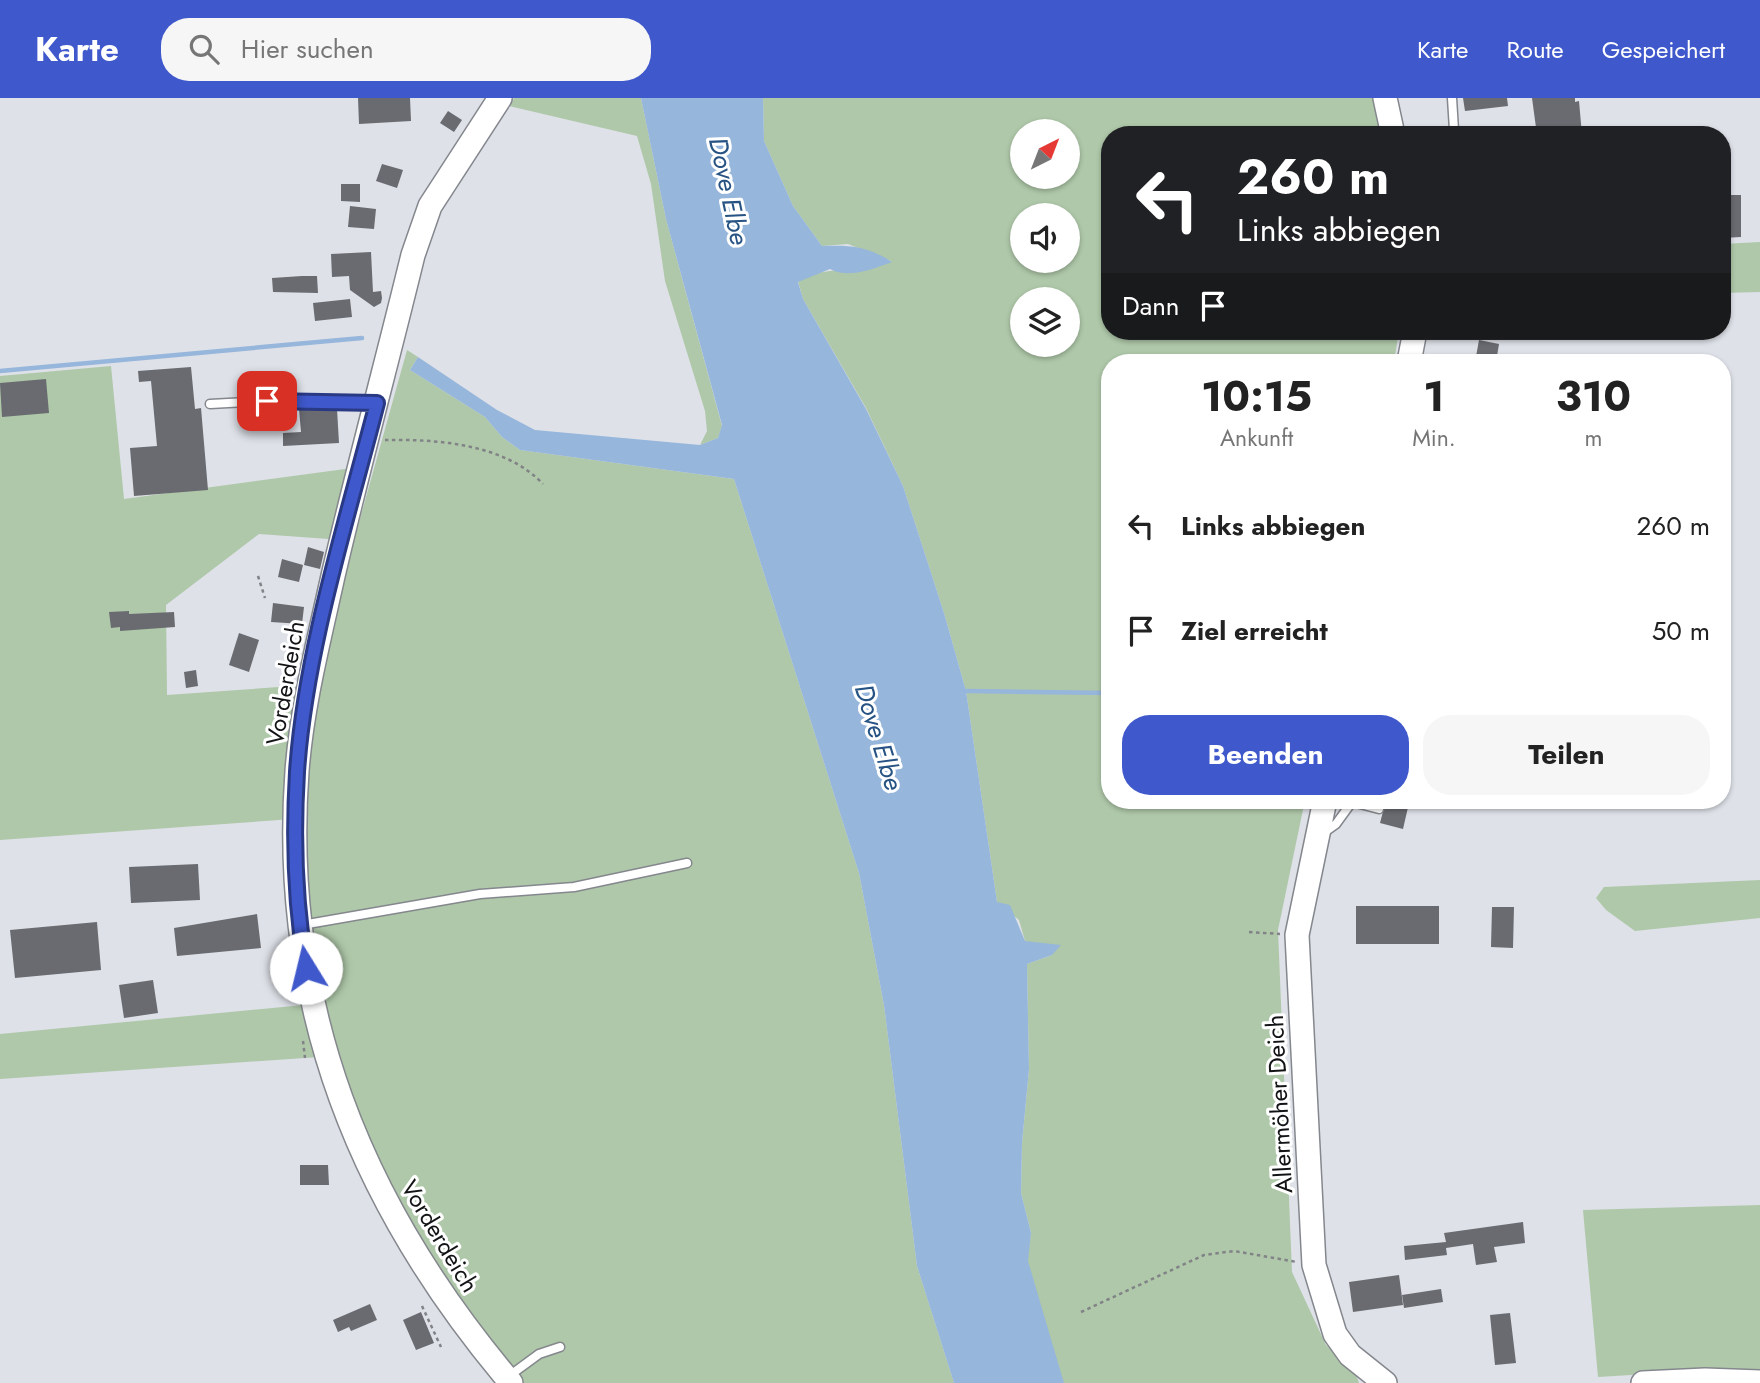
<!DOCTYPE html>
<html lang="de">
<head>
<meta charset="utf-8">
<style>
  :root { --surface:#fff; --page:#f6f6f6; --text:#222; --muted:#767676; --accent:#3f58cb }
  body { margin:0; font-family:Jost,sans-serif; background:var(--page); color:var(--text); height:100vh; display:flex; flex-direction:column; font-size:26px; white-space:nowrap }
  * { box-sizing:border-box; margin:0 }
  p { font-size:23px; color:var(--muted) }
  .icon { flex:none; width:38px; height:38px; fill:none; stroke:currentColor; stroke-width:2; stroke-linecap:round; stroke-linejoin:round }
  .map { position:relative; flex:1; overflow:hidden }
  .side { position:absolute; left:1101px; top:256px; width:630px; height:455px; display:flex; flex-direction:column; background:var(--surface); border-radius:28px; box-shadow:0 2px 5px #0004 }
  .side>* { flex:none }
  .top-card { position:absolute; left:1101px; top:28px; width:630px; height:214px; border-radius:28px; box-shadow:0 2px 5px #0004; background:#202124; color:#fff; overflow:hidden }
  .needle { width:46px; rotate:42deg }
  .buttons { position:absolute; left:1010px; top:21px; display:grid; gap:14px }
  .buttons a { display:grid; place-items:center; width:70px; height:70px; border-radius:50%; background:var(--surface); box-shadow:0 2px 5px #0004; font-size:35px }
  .pin { position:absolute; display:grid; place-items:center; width:60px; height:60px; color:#fff; margin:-30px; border-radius:14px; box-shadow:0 4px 10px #0006 }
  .me { position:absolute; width:77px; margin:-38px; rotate:351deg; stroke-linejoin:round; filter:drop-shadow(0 0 5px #0008) }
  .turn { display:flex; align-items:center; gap:24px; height:147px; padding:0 21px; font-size:32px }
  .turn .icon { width:91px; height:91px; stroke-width:2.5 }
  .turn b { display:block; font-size:49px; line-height:60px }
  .then { display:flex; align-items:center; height:66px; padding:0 21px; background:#0003; gap:14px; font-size:26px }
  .eta { display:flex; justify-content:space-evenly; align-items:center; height:119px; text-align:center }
  .eta b { font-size:42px; font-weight:700; line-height:49px }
  .primary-button { display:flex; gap:14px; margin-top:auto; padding:14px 21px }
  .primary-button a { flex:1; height:80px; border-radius:28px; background:var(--accent); color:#fff; font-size:28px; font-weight:700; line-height:80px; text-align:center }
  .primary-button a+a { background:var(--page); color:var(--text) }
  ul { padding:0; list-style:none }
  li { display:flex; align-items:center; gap:21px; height:105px; padding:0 21px }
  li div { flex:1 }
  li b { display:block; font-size:26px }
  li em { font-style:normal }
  header { display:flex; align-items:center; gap:42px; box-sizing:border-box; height:98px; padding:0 35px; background:var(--accent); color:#fff }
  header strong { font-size:33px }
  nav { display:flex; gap:38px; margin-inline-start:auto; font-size:24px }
  .search { width:490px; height:63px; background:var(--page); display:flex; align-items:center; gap:18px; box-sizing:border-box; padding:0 24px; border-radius:28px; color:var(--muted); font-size:26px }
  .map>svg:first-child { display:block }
</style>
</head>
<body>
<header>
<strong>Karte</strong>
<div class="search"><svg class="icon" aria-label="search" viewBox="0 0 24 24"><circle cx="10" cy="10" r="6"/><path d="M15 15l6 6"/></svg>Hier suchen</div>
<nav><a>Karte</a><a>Route</a><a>Gespeichert</a></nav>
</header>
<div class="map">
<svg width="1760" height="1285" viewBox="0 0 1760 1285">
  <rect width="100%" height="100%" fill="#dee1e8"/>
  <path fill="#afc8a9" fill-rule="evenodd" d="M 514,0 L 641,0 L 666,121 L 722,328 L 718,340 L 700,347 L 707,333 L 705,313 L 665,183 L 651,86 L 637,38 L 509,8 Z
    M 763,0 L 1375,0 L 1380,37 L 1110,37 L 1110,233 L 1399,233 L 1394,264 L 1110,264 L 1110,702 L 1305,702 L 1278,832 L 1292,1174 L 1326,1247 L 1354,1270 L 1359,1285 L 1064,1285 L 1062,1282 L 1027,1163 L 1031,1135 L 1021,1095 L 1022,1045 L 1029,971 L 1027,866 L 1052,857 L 1025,843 L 1019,822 L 997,804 L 966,593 L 944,515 L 903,388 L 866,310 L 803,201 L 798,183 C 827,165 861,178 891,163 L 848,146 L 822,148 L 793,108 L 764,43 ZM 1022,33 L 1068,33 L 1068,79 L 1022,79 ZM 1022,117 L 1068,117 L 1068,163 L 1022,163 ZM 1022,201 L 1068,201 L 1068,247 L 1022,247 Z
    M 1760,144 L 1760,194 L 1722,195 L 1722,146 Z
    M 407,252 L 418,259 L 410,272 L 485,319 L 502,339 L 520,352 L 734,381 L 859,775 L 884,907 L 917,1168 L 954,1285 L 524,1285 L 427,1163 L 362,1034 L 317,897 L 304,787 L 306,672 L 319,589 L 353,446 Z
    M 111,268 L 124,401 L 360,369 L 343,442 L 259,436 L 166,507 L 167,597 L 307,587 L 293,721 L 0,742 L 0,278 Z
    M 1760,782 L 1760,820 L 1635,833 L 1606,812 L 1596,800 L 1604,789 Z
    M 304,907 L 319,959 L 0,981 L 0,936 Z
    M 1760,1107 L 1760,1278 L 1697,1273 L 1598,1279 L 1583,1112 Z"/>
  <path fill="#96b6db" d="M 641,0 L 763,0 L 764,43 L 793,108 L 822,148 C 850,147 868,148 892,164 C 873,171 848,181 830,171 L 798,184 L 803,201 L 866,311 L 903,388 L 944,515 L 966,593 L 997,804 L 1010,807 L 1025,843 L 1061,847 L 1052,857 L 1027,866 L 1029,971 L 1022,1045 L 1021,1095 L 1031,1135 L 1028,1163 L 1064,1285 L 954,1285 L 917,1168 L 884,907 L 859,775 L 734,381 L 520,352 L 502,339 L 485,319 L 410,272 L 418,259 L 497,312 L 535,332 L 700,347 L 718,340 L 722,327 L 666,121 Z"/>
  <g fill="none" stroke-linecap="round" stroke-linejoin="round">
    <path stroke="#96b6db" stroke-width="4.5" d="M 0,273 L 362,240
      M 966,593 L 1110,595"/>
  </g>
  <path fill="#696b71" d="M 358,0 L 410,0 L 411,23 L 359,26 Z
    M 1463,0 L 1507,0 L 1508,8 L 1465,13 Z
    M 1532,0 L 1575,0 L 1575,4 L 1579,3 L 1582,37 L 1537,37 Z
    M 448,13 L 462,22 L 454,34 L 440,25 Z
    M 382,66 L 403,72 L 397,90 L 376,83 Z
    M 341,86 L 360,86 L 360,104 L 341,103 Z
    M 1722,97 L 1741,97 L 1741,139 L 1722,140 Z
    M 350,108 L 376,111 L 374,131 L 348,129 Z
    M 371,154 L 373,194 L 381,193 L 382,200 L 381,205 L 374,209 L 350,192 L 349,178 L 332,179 L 331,156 Z
    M 302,178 L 317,178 L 318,195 L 273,194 L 272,180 Z
    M 350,201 L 352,219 L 315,223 L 313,205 Z
    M 1479,242 L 1499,246 L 1496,264 L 1475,264 Z
    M 191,269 L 195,311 L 201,310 L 208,392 L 134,398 L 130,350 L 157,348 L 151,283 L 139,284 L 138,273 Z
    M 46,281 L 49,315 L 2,319 L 0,285 Z
    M 299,311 L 337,311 L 339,345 L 283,348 L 283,335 L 301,334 Z
    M 308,449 L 324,454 L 320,471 L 304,467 Z
    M 282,461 L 303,467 L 299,484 L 278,479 Z
    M 273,505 L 304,509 L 302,526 L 271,524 Z
    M 129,513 L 129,516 L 174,514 L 175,529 L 120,533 L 120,529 L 111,530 L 109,514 Z
    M 239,535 L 259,542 L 249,574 L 229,567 Z
    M 196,572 L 198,588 L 186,590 L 184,574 Z
    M 1386,702 L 1409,705 L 1403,731 L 1380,725 Z
    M 198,766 L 200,802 L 131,805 L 129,769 Z
    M 1356,808 L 1439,808 L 1439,846 L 1356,846 Z
    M 1492,809 L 1514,809 L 1513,850 L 1491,849 Z
    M 257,816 L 261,850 L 177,858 L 174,830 Z
    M 97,824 L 101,872 L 15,880 L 10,832 Z
    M 153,882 L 158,915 L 124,920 L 119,887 Z
    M 300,1067 L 328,1067 L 329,1087 L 300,1087 Z
    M 1523,1124 L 1525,1145 L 1494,1149 L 1497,1164 L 1476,1167 L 1473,1146 L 1446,1150 L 1447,1157 L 1405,1162 L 1404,1148 L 1446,1144 L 1444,1135 Z
    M 1399,1177 L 1403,1207 L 1353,1214 L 1349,1184 Z
    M 1441,1191 L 1443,1204 L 1404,1210 L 1402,1197 Z
    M 370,1206 L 377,1222 L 351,1233 L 349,1229 L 338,1234 L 333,1222 Z
    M 421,1214 L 434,1245 L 416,1252 L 403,1222 Z
    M 1510,1215 L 1516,1265 L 1495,1267 L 1490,1217 Z"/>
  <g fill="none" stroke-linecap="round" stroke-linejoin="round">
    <defs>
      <path id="lane" d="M 1452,0 L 1454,32
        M 210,306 L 267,303 L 374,305
        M 1322,736 L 1336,726 L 1352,704 L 1379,711
        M 302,827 L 480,796 L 574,789 L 687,765
        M 509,1278 L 539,1256 L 560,1249"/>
      <path id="secondary" d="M 500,0 L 430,108 L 413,157 C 387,264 358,370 333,478 C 319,542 302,607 297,673 C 280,908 360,1107 511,1285
        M 1385,0 L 1393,37
        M 1409,264 L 1415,233
        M 1325,702 L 1297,837 L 1314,1167 L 1335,1236 L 1350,1257 L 1385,1285
        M 1643,1285 L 1705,1282 L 1760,1284"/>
    </defs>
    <use href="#lane" stroke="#84878d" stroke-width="11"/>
    <use href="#secondary" stroke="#84878d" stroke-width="26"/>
    <path stroke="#818387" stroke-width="2.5" stroke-dasharray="3.5 3.5" stroke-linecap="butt" d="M 385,342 C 438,341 505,346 543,386
      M 258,478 L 265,500
      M 1249,834 L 1280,836
      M 303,943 L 305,960
      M 422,1208 L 441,1249
      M 1081,1214 L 1204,1157 L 1234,1153 L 1297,1164"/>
    <use href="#lane" stroke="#fff" stroke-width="8"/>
    <use href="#secondary" stroke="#fff" stroke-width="23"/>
  </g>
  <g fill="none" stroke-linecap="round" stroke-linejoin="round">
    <defs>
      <path id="route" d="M 267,303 L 377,305 C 347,422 305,553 297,674 C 293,740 295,805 306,870"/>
    </defs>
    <use href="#route" stroke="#293984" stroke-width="18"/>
    <use href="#route" stroke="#3f58cb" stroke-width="12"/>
  </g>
  <g text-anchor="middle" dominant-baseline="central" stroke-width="6" stroke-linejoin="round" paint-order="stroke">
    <g font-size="24" fill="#121315" stroke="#fff">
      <text transform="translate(285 585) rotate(-80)">Vorderdeich</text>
      <text transform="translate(1279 1006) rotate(-93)">Allermöher Deich</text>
      <text transform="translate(440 1138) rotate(59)">Vorderdeich</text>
    </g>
    <g font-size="26" font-style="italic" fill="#265383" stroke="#fff">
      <text transform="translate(729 93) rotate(78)">Dove Elbe</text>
      <text transform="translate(879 639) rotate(73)">Dove Elbe</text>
    </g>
  </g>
</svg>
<div class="buttons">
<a><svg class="needle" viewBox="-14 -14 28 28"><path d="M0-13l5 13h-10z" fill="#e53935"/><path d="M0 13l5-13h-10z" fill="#767676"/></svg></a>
<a><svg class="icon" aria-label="sound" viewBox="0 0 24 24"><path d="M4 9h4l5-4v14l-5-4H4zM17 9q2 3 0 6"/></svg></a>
<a><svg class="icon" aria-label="layers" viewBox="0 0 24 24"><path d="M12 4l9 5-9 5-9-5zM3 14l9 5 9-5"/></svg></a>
</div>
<div class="pin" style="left:267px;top:303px;background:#d93025"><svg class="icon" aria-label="arrive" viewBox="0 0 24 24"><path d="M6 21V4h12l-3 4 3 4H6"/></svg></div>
<svg class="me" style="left:306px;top:870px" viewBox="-20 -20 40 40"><circle r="19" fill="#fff"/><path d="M0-13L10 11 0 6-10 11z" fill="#3f58cb"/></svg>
<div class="top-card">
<div class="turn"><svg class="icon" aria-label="left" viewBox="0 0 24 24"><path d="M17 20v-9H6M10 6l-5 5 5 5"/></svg><div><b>260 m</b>Links abbiegen</div></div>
<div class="then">Dann<svg class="icon" aria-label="arrive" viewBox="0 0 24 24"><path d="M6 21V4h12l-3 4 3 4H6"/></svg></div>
</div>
<section class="side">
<div class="eta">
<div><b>10:15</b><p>Ankunft</p></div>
<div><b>1</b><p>Min.</p></div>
<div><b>310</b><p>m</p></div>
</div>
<ul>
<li><svg class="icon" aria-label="left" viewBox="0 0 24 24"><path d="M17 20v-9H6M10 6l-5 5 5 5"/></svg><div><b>Links abbiegen</b></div><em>260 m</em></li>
<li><svg class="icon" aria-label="arrive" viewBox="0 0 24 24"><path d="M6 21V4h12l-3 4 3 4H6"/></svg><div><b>Ziel erreicht</b></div><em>50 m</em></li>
</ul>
<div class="primary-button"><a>Beenden</a><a>Teilen</a></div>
</section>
</div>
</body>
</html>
